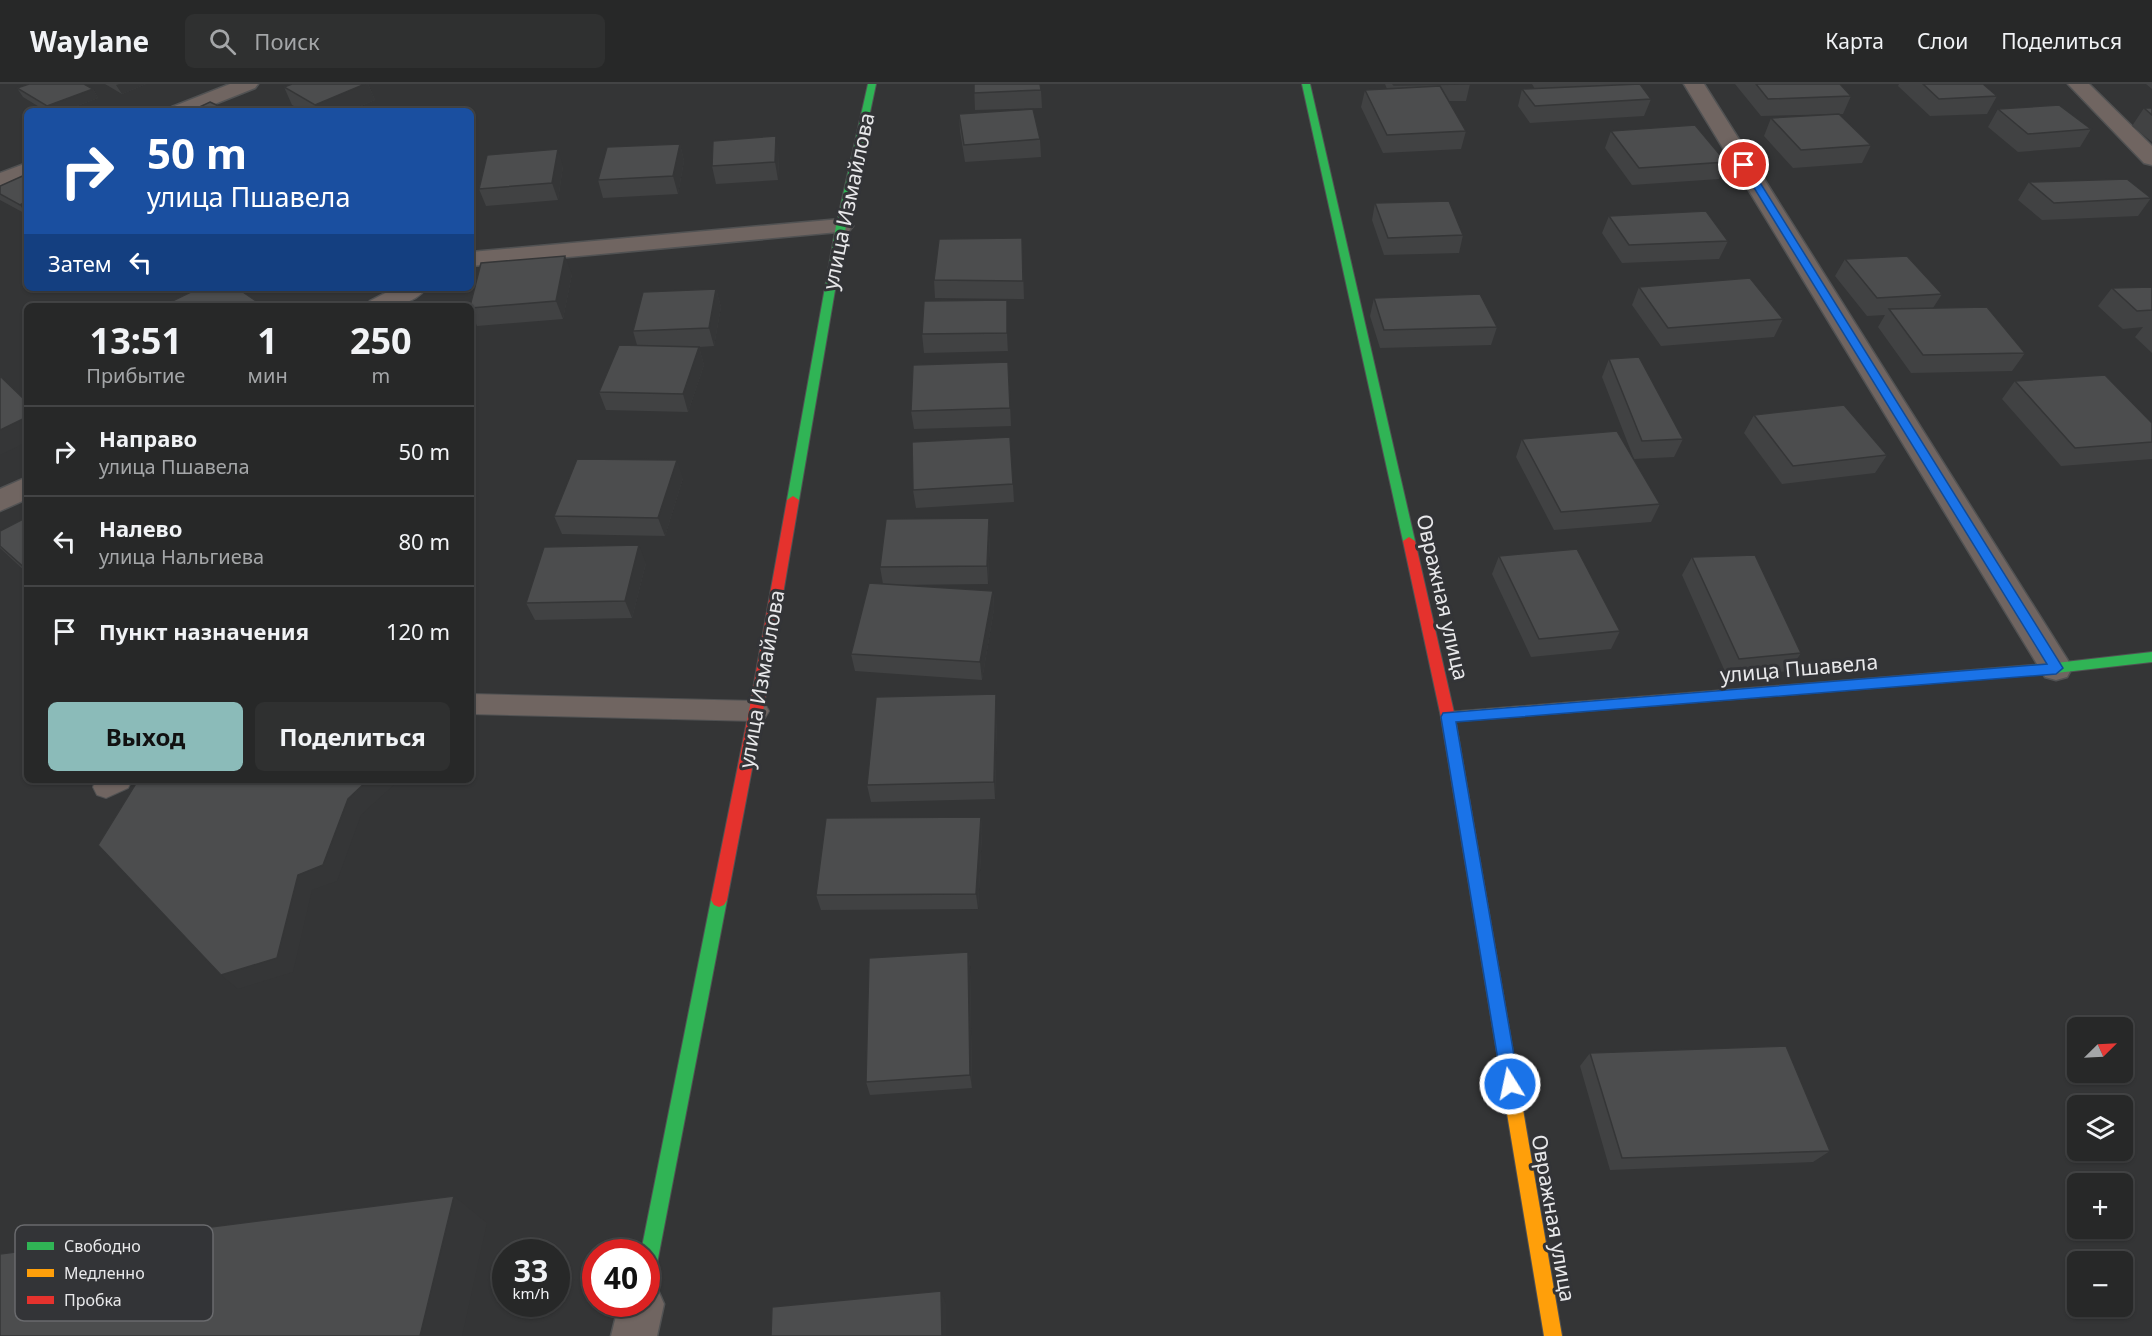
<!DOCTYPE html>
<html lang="ru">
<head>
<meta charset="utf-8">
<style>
  :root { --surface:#272828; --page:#2f3030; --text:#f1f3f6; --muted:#a4a6a8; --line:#434445; --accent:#8bbbb9 }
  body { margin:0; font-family:"Noto Sans",sans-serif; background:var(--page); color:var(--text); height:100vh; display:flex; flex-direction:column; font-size:22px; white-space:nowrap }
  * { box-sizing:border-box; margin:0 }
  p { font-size:20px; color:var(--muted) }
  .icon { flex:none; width:33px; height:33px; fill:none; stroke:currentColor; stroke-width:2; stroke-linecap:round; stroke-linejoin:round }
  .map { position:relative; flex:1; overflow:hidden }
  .panel { position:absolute; left:24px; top:219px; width:450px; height:480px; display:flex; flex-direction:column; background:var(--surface); border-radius:9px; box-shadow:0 2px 4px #0004,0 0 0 2px var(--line) }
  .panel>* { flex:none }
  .guide { position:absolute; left:24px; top:24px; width:450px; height:183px; border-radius:9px; box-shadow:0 2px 4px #0004,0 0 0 2px var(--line); background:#1a4fa0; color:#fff; overflow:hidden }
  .needle { width:39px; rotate:66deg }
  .tools { position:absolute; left:2067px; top:933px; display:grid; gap:12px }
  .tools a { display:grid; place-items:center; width:66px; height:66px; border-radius:9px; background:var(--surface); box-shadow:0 2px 4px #0004,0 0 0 2px var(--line); font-size:30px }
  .speed { position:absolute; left:492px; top:1155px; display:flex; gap:12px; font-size:30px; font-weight:700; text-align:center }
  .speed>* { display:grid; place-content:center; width:78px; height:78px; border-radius:50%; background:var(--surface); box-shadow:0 2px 4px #0004,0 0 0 2px var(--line); line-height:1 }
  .speed small { font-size:15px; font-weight:400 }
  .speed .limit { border:9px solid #d22; background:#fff; color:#111 }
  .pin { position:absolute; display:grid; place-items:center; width:51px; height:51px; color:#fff; margin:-26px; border:3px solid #fff; border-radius:50%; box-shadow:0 2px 6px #0007 }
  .me { position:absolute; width:66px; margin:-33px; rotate:350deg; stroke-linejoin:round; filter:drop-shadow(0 0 4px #0008) }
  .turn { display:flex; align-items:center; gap:21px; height:126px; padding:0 24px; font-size:27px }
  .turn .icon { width:78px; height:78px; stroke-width:2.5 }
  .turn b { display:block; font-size:42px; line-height:51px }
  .then { display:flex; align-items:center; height:57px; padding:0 24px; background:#0003; gap:12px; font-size:22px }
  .eta { display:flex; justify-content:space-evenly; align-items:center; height:102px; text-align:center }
  .eta b { font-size:36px; font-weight:700; line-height:42px }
  .button { display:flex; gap:12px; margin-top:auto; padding:12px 24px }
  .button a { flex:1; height:69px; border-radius:9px; background:var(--accent); color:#111; font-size:24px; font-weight:700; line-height:69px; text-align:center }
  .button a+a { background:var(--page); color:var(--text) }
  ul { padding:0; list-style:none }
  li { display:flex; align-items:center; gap:18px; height:90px; padding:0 24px; border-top:2px solid var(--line) }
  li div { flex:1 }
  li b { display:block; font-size:22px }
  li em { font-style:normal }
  header { display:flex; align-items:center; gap:36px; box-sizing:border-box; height:84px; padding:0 30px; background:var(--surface); border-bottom:2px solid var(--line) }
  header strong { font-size:28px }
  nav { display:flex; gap:33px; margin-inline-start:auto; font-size:21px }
  .search { width:420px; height:54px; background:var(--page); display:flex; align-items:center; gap:15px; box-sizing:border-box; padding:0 21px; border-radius:9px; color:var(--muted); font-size:22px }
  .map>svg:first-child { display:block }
</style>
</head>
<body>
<header>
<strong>Waylane</strong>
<div class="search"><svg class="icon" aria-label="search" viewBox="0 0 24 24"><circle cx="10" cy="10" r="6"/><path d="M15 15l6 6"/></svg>Поиск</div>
<nav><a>Карта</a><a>Слои</a><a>Поделиться</a></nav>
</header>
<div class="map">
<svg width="2152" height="1252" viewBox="0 0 2152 1252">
  <rect width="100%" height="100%" fill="#343536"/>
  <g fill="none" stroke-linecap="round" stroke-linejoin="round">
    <defs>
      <path id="lane" d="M 471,610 L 756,617 L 765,620 L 769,627 L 765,634 L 756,637 L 471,630 Z
        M 96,696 L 132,696 L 128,704 L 106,714 L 97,711 L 93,703 Z"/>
      <path id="street" d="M 230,0 L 258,0 L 255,4 L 197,27 L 169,27 L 172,23 Z
        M 1684,0 L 1704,0 L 2067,575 L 2072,584 L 2067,593 L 2056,596 L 2045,593 Z
        M 2068,0 L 2089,0 L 2152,62 L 2152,81 L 2144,79 Z
        M 27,79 L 27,94 L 0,104 L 0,89 Z
        M 841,135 L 849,137 L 853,142 L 849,147 L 471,182 L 471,168 Z
        M 395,204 L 426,204 C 413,223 387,222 367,222 L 370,217 Z
        M 27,393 L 27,415 L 0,427 L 0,405 Z
        M 646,1200 L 657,1204 L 664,1220 L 657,1252 L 611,1252 L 619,1220 L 646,1220 Z"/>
      <path id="fast" d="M 868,0 L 876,0 L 846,142 L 799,416 L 793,420 L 787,416 L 836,142 Z
        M 1302,0 L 1310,0 L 1415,457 L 1409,461 L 1403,457 Z
        M 2152,568 L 2152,578 L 2056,589 L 1886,603 L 1879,598 L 1886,593 L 2056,579 Z
        M 719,809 L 724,811 L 727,816 L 655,1190 L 652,1196 L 646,1199 L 646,1168 L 641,1168 L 711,816 L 714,811 Z"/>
      <path id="slow" d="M 1886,593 L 1893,598 L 1886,603 L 1448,638 L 1443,637 L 1441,633 L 1443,629 L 1448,628 Z
        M 1498,920 L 1504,922 L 1506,927 L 1562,1252 L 1544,1252 L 1490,927 L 1492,922 Z"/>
      <path id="jam" d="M 793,412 L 799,416 L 763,627 L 727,816 L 724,821 L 719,823 L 714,821 L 711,816 L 749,627 L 787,416 Z
        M 1409,453 L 1415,457 L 1455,633 L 1506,927 L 1504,932 L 1498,934 L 1492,932 L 1490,927 L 1441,633 L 1403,457 Z"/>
    </defs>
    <use href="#lane" stroke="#515253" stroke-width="2"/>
    <use href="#street" stroke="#515253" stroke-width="3"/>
    <use href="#fast" stroke="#515253" stroke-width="2"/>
    <use href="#slow" stroke="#515253" stroke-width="2"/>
    <use href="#jam" stroke="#515253" stroke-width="2"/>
    <use href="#lane" fill="#706561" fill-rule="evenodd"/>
    <use href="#street" fill="#706561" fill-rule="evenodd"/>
    <use href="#fast" fill="#30b455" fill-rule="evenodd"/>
    <use href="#slow" fill="#ff9f0a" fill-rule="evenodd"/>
    <use href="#jam" fill="#e5322d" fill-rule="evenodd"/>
  </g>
  <path fill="#414243" d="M 105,0 L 146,0 L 122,10 Z
    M 292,0 L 368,0 L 375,16 L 349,27 L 304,27 L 292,21 L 284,3 Z
    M 974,0 L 1041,6 L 1042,24 L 975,26 Z
    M 1385,0 L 1470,0 L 1466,17 L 1449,17 L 1466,47 L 1461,65 L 1383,69 L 1361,23 L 1365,6 L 1387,5 Z
    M 1532,0 L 1625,0 L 1625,1 L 1651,15 L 1644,32 L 1530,39 L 1518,22 L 1522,5 L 1535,5 Z
    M 1735,0 L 1840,0 L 1851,12 L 1843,30 L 1761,32 Z
    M 1899,0 L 1983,0 L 1997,12 L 1987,30 L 1930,32 L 1898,2 Z
    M 2146,0 L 2152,0 L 2152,5 Z
    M 17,4 L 93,5 L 98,14 L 64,27 L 46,27 L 23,13 Z
    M 2144,24 L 2152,24 L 2152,58 L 2132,42 Z
    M 1998,25 L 2091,45 L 2080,63 L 2018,68 L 1988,43 Z
    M 959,30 L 1040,55 L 1041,73 L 965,78 L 960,47 Z
    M 1771,34 L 1871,61 L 1862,79 L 1793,84 L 1764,52 Z
    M 1611,47 L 1726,78 L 1719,95 L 1632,101 L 1605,64 Z
    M 680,60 L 684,77 L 678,110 L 603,114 L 598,96 Z
    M 779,70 L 778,96 L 716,100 L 712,82 Z
    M 563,82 L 558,116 L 486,122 L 479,105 Z
    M 27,90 L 27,129 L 26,130 L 0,116 L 0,102 Z
    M 2029,98 L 2151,114 L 2138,132 L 2042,136 L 2018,116 Z
    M 1375,119 L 1463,151 L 1459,169 L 1384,171 L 1372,136 Z
    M 1609,132 L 1728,157 L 1719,175 L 1622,179 L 1602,149 Z
    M 1022,154 L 1024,215 L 935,214 L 934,196 Z
    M 1845,175 L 1942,210 L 1933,224 L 2025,269 L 2012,287 L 1911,289 L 1878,243 L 1885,231 L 1867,232 L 1835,192 Z
    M 572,190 L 563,235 L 477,242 L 471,227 L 471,222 Z
    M 1639,203 L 1783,235 L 1774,253 L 1661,262 L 1632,221 Z
    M 2152,203 L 2152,269 L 2135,253 L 2143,243 L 2123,245 L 2098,222 L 2112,204 Z
    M 716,205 L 721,223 L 714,262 L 699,263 L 704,281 L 688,328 L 606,326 L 599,308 L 637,261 L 633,247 Z
    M 1374,214 L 1497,243 L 1491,261 L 1380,264 L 1370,232 Z
    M 1007,216 L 1008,267 L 924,269 L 922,250 Z
    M 1609,275 L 1683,355 L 1674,373 L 1634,375 L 1602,293 Z
    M 1008,278 L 1011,342 L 914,345 L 911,327 Z
    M 2015,297 L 2152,339 L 2152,375 L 2061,382 L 2002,315 Z
    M 1754,331 L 1887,371 L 1875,389 L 1782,400 L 1744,349 Z
    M 1010,353 L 1014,418 L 916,424 L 913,406 Z
    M 1522,355 L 1660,420 L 1651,438 L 1554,446 L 1516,373 Z
    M 683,394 L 665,452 L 562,450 L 554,432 Z
    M 27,433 L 27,489 L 0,464 L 0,447 Z
    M 990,452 L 988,500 L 893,501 L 993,507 L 994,525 L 982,596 L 855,587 L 851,570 L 883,500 L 880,483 Z
    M 1499,472 L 1620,547 L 1611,565 L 1531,573 L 1492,490 Z
    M 1692,473 L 1801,569 L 1789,587 L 1727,592 L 1682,491 Z
    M 646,479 L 632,534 L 535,536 L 526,519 Z
    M 997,627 L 995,715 L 871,718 L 867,701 Z
    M 981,733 L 982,749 L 978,825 L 821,826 L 816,811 Z
    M 968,868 L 970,882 L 972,1004 L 870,1011 L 866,998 Z
    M 1590,969 L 1830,1067 L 1813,1078 L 1610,1086 L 1580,982 Z"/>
  <path fill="#353637" d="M 119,0 L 146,0 L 122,10 L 116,1 Z
    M 365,0 L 368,0 L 375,16 L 349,27 L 318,27 L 315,21 Z
    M 93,5 L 98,14 L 64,27 L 50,27 L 47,22 Z
    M 776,52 L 779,70 L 778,96 L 775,78 Z
    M 680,60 L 684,77 L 678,110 L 673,92 Z
    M 558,65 L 563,82 L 558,116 L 552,99 Z
    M 27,117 L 27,129 L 26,130 L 20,121 Z
    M 565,172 L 572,190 L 563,235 L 556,217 Z
    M 716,205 L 721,223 L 714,262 L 709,244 Z
    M 1007,216 L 1008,234 L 1008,267 L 1007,249 Z
    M 256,217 L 259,222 L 245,222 Z
    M 699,263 L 704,281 L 688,328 L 683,310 Z
    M 27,333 L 27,358 L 0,371 L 0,346 Z
    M 677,376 L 683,394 L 665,452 L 658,434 Z
    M 989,434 L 990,452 L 988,500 L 987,482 Z
    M 639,461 L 646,479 L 632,534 L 625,517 Z
    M 993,507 L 994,525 L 982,596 L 980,578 Z
    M 996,610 L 997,627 L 995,715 L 994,698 Z
    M 368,696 L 399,696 L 361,731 L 337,797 L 312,806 L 293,888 L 238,905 L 221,891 L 298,791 L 348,715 Z
    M 981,733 L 982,749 L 978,825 L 976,810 Z
    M 968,868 L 970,882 L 972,1004 L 970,991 Z
    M 454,1112 L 487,1139 L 462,1252 L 420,1252 Z
    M 941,1207 L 946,1220 L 946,1252 L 942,1252 Z"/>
  <path fill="#4c4d4e" stroke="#353637" stroke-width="1.5" d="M 29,0 L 84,0 L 93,5 L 47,22 L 17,4 Z
    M 292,0 L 365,0 L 315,21 L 284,3 Z
    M 974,0 L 1040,0 L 1041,6 L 974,9 Z
    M 1393,0 L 1470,0 L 1394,1 Z
    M 1640,0 L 1651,15 L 1535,22 L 1522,5 Z
    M 1756,0 L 1840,0 L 1851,12 L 1768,15 Z
    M 1923,0 L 1983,0 L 1997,12 L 1939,15 Z
    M 1440,2 L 1466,47 L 1387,51 L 1365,6 Z
    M 210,18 L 229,27 L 191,27 Z
    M 2059,21 L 2091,45 L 2028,50 L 1998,25 Z
    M 2144,24 L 2152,24 L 2152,31 Z
    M 1033,25 L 1040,55 L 964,61 L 959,30 Z
    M 1839,30 L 1871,61 L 1801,66 L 1771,34 Z
    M 1695,41 L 1726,78 L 1639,84 L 1611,47 Z
    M 776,52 L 775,78 L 712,82 L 713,57 Z
    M 680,60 L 673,92 L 598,96 L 607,63 Z
    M 558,65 L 552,99 L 479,105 L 487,71 Z
    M 27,90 L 27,117 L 20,121 L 0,110 L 0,102 Z
    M 2127,95 L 2151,114 L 2054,119 L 2029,98 Z
    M 1449,117 L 1463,151 L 1388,154 L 1375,119 Z
    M 1706,127 L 1728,157 L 1629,161 L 1609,132 Z
    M 1022,154 L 1023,197 L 934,196 L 939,155 Z
    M 565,172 L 556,217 L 471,224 L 471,222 L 470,222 L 481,179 Z
    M 1907,172 L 1942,210 L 1877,214 L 1845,175 Z
    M 1750,194 L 1783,235 L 1668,244 L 1639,203 Z
    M 2152,203 L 2152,226 L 2137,227 L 2112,204 Z
    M 199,204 L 237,204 L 256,217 L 245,222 L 162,222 Z
    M 716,205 L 709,244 L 633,247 L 643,208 Z
    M 1480,210 L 1497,243 L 1384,246 L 1374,214 Z
    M 1007,216 L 1007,249 L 922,250 L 924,217 Z
    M 1987,223 L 2025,269 L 1923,271 L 1889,225 Z
    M 619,261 L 699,263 L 683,310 L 599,308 Z
    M 1639,273 L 1683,355 L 1642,357 L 1609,275 Z
    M 1008,278 L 1010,324 L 911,327 L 913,281 Z
    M 2105,291 L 2152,339 L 2152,358 L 2075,364 L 2015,297 Z
    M 0,292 L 27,318 L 27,333 L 0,346 Z
    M 1844,321 L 1887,371 L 1793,382 L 1754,331 Z
    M 1617,347 L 1660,420 L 1561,428 L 1522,355 Z
    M 1010,353 L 1013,400 L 913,406 L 912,358 Z
    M 577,375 L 677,376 L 658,434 L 554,432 Z
    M 27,433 L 27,486 L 0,462 L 0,447 Z
    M 989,434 L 987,482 L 880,483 L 886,435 Z
    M 639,461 L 625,517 L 526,519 L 544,463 Z
    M 1577,465 L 1620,547 L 1539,555 L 1499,472 Z
    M 1755,471 L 1801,569 L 1739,575 L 1692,473 Z
    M 869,499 L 993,507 L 980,578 L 851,570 Z
    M 996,610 L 994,698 L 867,701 L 876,613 Z
    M 138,696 L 201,698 L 203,696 L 368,696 L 348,715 L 323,781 L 298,791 L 277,874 L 221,891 L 98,761 Z
    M 981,733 L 976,810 L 816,811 L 826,734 Z
    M 968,868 L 970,991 L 866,998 L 869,874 Z
    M 1786,962 L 1830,1067 L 1622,1074 L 1590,969 Z
    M 454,1112 L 420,1252 L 0,1252 L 0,1170 Z
    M 941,1207 L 942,1252 L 771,1252 L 772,1223 Z"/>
  <path fill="#1a73e8" stroke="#114b97" stroke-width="1.5" d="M 1741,79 L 1749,81 L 2063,584 L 2056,590 L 1456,638 L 1519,1000 L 1516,1006 L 1510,1008 L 1504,1006 L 1502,1000 L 1441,633 L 1443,629 L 2047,580 L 1740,81 Z"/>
  <g text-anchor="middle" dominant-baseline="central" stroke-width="6" stroke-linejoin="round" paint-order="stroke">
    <g font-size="21" fill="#e8e8ea" stroke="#333437">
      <text transform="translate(848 117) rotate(-78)">улица Измайлова</text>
      <text transform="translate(1443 513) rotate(77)">Овражная улица</text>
      <text transform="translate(1799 584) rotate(-5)">улица Пшавела</text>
      <text transform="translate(761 595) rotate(-80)">улица Измайлова</text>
      <text transform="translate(1554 1134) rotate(80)">Овражная улица</text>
    </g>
  </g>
  <rect x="15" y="1141" width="198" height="96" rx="9" fill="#333437" stroke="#696a6d" stroke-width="1.5"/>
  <rect x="27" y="1158" width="27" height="8" fill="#30b455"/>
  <rect x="27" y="1185" width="27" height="8" fill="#ff9f0a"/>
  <rect x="27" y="1212" width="27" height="8" fill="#e5322d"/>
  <g font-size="16" fill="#e8e8ea">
    <text x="64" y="1168">Свободно</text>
    <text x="64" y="1195">Медленно</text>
    <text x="64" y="1222">Пробка</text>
  </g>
</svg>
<div class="tools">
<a><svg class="needle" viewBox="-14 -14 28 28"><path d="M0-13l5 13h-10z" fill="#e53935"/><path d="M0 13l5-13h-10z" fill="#a4a6a8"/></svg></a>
<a><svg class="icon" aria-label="layers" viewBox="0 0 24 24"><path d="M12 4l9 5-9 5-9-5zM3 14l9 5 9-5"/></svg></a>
<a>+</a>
<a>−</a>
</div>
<div class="speed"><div>33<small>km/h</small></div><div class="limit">40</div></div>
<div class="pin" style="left:1744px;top:81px;background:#d93025"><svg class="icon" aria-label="arrive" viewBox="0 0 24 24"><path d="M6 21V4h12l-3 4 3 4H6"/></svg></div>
<svg class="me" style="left:1510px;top:1000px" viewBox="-20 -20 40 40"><circle r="17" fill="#1a73e8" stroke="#fff" stroke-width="3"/><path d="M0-11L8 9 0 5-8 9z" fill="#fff"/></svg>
<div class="guide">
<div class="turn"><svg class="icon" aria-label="right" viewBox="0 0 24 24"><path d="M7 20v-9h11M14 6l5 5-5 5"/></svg><div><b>50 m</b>улица Пшавела</div></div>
<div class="then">Затем<svg class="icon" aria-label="left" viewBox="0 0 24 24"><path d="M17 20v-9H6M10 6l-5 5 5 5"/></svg></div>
</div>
<section class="panel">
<div class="eta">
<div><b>13:51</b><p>Прибытие</p></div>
<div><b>1</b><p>мин</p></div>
<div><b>250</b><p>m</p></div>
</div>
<ul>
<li><svg class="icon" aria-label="right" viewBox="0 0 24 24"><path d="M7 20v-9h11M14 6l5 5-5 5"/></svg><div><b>Направо</b><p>улица Пшавела</p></div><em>50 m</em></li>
<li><svg class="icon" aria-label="left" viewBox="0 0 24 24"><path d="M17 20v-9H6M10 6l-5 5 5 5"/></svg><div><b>Налево</b><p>улица Нальгиева</p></div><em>80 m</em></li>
<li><svg class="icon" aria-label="arrive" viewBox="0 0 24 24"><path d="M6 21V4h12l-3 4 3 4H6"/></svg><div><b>Пункт назначения</b></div><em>120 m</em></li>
</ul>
<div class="button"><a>Выход</a><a>Поделиться</a></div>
</section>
</div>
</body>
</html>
